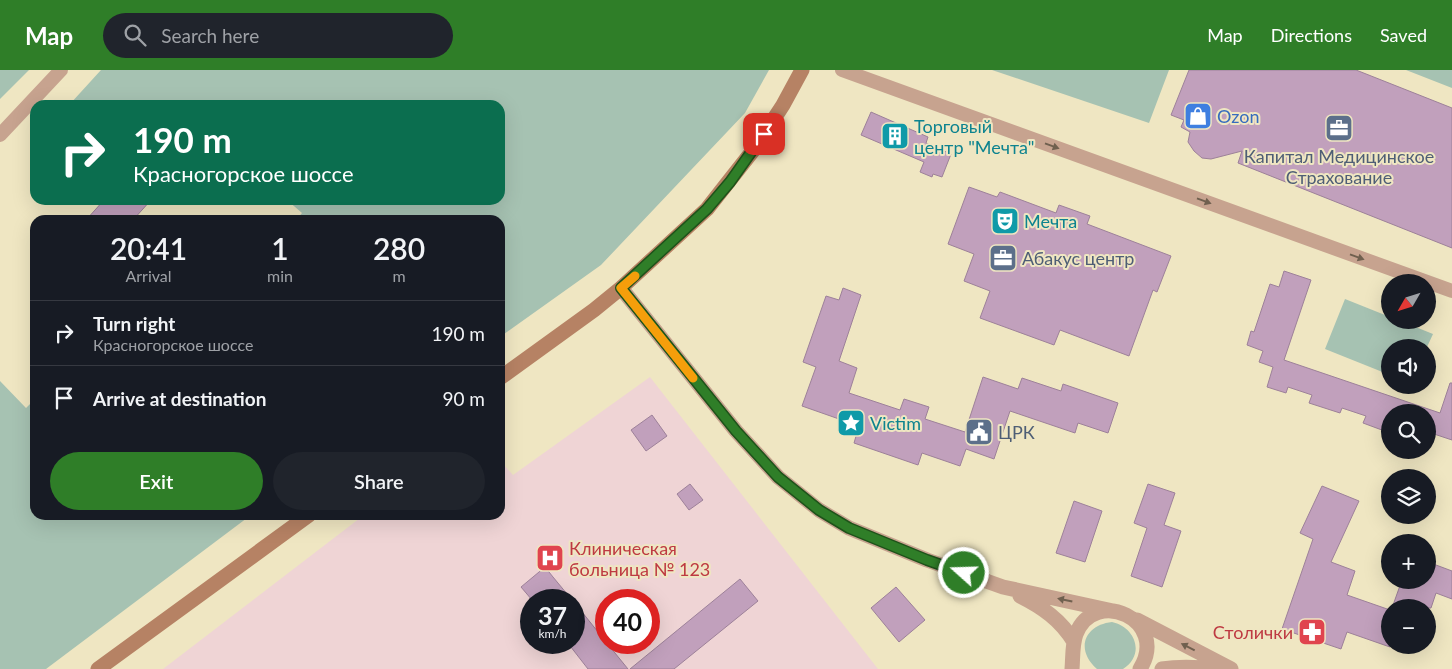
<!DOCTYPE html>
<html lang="en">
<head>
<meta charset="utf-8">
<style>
  :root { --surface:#171b24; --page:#20242c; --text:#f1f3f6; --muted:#9ea1a6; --line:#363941; --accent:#2f7e28 }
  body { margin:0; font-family:Lato,sans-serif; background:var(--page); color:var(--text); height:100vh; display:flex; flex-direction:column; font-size:19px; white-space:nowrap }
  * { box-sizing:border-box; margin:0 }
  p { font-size:16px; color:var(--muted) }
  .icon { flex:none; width:28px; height:28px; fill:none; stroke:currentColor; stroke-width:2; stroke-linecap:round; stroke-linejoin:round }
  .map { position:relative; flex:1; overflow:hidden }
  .sheet { position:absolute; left:30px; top:145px; width:475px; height:305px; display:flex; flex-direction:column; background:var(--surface); border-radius:15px; box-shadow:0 5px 20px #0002 }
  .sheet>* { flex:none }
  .hud { position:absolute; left:30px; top:30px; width:475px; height:105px; border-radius:15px; box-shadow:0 5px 20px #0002; background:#0b6e4f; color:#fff; overflow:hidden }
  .needle { width:32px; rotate:231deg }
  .fabs { position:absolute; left:1381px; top:204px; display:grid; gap:10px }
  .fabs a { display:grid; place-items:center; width:55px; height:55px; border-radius:50%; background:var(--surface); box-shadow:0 5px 20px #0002; font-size:25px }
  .speed { position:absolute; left:520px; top:519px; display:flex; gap:10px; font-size:25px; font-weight:700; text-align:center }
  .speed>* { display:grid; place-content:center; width:65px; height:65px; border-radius:50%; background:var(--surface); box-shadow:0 5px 20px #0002; line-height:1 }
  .speed small { font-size:12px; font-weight:400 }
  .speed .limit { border:8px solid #d22; background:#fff; color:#111 }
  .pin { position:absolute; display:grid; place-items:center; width:42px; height:42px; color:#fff; margin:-21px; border-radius:10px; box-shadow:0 2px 8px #0006 }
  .me { position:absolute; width:55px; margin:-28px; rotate:290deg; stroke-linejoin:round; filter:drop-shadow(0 0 4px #0008) }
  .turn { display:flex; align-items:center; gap:18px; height:105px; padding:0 20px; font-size:22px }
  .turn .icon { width:65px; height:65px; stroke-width:2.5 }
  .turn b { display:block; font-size:35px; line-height:42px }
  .eta { display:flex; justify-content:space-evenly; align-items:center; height:85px; text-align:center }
  .eta b { font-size:30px; font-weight:600; line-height:35px }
  .cta { display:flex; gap:10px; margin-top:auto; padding:10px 20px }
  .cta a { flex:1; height:58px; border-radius:30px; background:var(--accent); color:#fff; font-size:20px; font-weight:600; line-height:58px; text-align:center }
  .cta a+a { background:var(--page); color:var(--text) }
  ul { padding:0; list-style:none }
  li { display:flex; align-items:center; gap:15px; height:65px; padding:0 20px; border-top:1px solid var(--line) }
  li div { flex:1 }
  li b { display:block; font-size:19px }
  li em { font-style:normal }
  header { display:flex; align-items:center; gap:30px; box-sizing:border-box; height:70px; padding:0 25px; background:var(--accent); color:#fff }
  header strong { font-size:24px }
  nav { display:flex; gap:28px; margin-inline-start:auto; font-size:18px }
  .search { width:350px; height:45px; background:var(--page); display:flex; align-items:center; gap:12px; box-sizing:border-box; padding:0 18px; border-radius:28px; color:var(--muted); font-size:19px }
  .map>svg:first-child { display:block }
</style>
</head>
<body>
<header>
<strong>Map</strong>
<div class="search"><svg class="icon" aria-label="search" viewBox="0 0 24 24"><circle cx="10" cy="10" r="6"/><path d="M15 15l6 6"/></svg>Search here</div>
<nav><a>Map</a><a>Directions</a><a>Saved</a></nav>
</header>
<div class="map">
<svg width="1452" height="599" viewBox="0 0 1452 599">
  <rect width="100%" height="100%" fill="#efe6c2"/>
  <path fill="#efd4d5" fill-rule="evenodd" d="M 650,307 L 878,599 L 163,599 L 364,445 L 500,445 L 500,391 L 513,405 ZM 531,530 L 574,530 L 574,572 L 531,572 ZM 606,530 L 649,530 L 649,572 L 606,572 Z"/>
  <path fill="#a6c2b2" d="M 0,0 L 29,0 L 0,29 Z
    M 101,0 L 769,0 L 745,43 L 601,195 L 500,267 L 500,150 L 296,150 L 302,143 L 287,130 L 500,130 L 500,35 L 179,35 L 175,32 L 171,35 L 70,34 Z
    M 992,0 L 1169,0 L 1149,53 Z
    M 1406,0 L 1452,0 L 1452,18 Z
    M 1345,229 L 1390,247 L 1390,250 L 1398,250 L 1433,264 L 1427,277 L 1390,278 L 1390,305 L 1325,279 Z
    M 0,311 L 26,338 L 35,329 L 35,445 L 251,445 L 46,599 L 0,599 Z
    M 1112,552 C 1135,557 1146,584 1123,599 L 1097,599 C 1075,580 1084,555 1112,552 Z"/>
  <path fill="#c1a0bc" stroke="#9d8199" d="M 1189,0 L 1356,0 L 1452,38 L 1452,178 L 1238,93 L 1242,81 L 1211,89 L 1202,88 L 1194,81 L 1188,72 L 1190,62 L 1181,57 L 1184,50 L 1171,45 Z
    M 871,42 L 928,67 L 926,73 L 951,84 L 942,107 L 933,104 L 932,107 L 920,102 L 924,92 L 861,65 Z
    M 969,117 L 997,127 L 1000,122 L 1056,143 L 1059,135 L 1090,146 L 1087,154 L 1171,186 L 1157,222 L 1153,220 L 1129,286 L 1060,260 L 1054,275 L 980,248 L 990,221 L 964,211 L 974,184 L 948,174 Z
    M 104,130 L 151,130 L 133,150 L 86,150 Z
    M 1284,201 L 1311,210 L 1284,290 L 1440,343 L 1450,313 L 1452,313 L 1452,370 L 1428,362 L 1428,342 L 1390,342 L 1390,363 L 1363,353 L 1366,346 L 1342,338 L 1340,343 L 1309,333 L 1312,325 L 1288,317 L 1286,323 L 1267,317 L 1273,297 L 1259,292 L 1263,281 L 1247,275 L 1251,261 L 1254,262 L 1270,214 L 1279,217 Z
    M 843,218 L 861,225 L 839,291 L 857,298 L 849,323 L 900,340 L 904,329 L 929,337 L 925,349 L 965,362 L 983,307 L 1018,319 L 1022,308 L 1061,321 L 1063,314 L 1118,333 L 1108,363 L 1078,353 L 1075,363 L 1010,341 L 994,389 L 966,379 L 960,396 L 922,383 L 918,395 L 854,373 L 859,356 L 802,336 L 816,297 L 803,292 L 826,226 L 839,230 Z
    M 652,345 L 667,366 L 646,381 L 631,360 Z
    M 690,414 L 703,430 L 689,440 L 677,424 Z
    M 1148,414 L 1175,423 L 1164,455 L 1181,461 L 1162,517 L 1131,506 L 1147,458 L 1134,453 Z
    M 1322,416 L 1359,431 L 1331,492 L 1355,501 L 1347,525 L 1390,540 L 1390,577 L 1347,562 L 1341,579 L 1282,559 L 1313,469 L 1300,463 Z
    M 1074,431 L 1102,441 L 1085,492 L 1056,483 Z
    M 1428,492 L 1452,501 L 1452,529 L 1436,523 L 1431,538 L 1392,538 L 1402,510 L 1428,510 Z
    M 545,497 L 553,507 L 572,530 L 532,530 L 521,517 Z
    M 740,509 L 758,531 L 674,599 L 630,599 Z
    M 896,517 L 925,550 L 899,572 L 871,538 Z
    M 574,532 L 606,572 L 628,599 L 588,599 L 567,572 L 574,572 Z"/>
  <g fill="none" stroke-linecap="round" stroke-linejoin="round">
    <path stroke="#c7a38f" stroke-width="14" d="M 842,0 L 1452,221
      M 0,65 L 61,0"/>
    <path stroke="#c7a38f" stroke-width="15" d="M 621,218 L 736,361 L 778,407 L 819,440 L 849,458 L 927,490 L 1003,517 L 1113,541
      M 1020,526 C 1042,537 1061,550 1074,572
      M 1137,550 L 1231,599
      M 1072,599 C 1073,588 1072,575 1076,564 C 1095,516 1170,550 1140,599
      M 1162,599 C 1180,596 1198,597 1216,599"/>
    <path stroke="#b68264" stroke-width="15" d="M 500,308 L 594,240 L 621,218 L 707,139 L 755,78 L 783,35 L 802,0
      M 98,599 L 309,445"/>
  </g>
  <defs><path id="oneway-solid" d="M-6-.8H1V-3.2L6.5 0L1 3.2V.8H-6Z" transform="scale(1.25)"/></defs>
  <g fill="#70604f">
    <use href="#oneway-solid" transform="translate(1052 76) rotate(20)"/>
    <use href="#oneway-solid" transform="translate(1204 131) rotate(20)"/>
    <use href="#oneway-solid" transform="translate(1357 187) rotate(20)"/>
    <use href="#oneway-solid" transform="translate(1065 530) rotate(-168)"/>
    <use href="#oneway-solid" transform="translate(1188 577) rotate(-153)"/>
  </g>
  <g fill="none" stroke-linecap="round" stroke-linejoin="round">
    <defs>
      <path id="route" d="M 764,64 L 730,112 L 707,139 L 621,218 L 736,361 L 778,407 L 819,440 L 849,458 L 927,490 L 964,503"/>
    </defs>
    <use href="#route" stroke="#1f521a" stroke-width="12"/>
    <use href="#route" stroke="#2f7e28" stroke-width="9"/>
    <path stroke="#f59e0b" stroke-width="9" d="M 635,206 L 621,218 L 693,308"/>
  </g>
  <defs>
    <symbol id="shop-square" viewBox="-11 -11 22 22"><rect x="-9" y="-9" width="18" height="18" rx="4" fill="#3f7fe0" stroke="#efe6c2"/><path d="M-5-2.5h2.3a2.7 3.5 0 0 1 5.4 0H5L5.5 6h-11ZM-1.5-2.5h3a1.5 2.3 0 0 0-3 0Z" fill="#fff"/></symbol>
    <symbol id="office-square" viewBox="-11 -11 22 22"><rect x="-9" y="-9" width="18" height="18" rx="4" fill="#5c6f8a" stroke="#efe6c2"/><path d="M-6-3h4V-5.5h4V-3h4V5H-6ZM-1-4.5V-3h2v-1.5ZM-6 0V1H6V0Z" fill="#fff"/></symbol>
    <symbol id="building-square" viewBox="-11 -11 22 22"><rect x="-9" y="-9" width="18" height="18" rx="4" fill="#0f9aa8" stroke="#efe6c2"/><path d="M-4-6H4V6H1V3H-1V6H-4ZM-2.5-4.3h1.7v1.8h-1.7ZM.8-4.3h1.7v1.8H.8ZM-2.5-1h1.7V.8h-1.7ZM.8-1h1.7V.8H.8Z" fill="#fff"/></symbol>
    <symbol id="theatre-square" viewBox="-11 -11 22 22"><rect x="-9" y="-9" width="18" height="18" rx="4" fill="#0f9aa8" stroke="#efe6c2"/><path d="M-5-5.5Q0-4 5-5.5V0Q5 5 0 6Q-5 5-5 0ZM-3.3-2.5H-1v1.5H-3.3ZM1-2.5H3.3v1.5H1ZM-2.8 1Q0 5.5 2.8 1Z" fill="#fff"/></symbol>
    <symbol id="sight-square" viewBox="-11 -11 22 22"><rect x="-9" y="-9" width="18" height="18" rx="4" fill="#0f9aa8" stroke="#efe6c2"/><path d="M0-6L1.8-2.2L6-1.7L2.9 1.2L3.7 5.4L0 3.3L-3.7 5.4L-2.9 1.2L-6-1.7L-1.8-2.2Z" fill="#fff"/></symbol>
    <symbol id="civic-square" viewBox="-11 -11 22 22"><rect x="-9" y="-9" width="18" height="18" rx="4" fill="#5c6f8a" stroke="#efe6c2"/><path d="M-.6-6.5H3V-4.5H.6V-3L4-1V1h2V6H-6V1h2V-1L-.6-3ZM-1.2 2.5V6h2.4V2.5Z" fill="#fff"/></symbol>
    <symbol id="hospital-square" viewBox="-11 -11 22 22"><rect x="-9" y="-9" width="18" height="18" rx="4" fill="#e0444e" stroke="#efe6c2"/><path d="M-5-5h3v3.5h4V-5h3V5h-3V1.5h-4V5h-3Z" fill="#fff"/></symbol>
    <symbol id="pharmacy-square" viewBox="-11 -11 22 22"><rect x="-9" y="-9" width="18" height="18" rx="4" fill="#e0444e" stroke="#efe6c2"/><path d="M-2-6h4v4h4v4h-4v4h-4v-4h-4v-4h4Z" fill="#fff"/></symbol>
  </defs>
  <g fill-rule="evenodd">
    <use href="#shop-square" x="1182" y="30" width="32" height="32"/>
    <use href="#office-square" x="1323" y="42" width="32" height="32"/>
    <use href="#building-square" x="879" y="50" width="32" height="32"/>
    <use href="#theatre-square" x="989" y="135" width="32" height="32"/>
    <use href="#office-square" x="987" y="172" width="32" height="32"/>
    <use href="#sight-square" x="835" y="337" width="32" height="32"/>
    <use href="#civic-square" x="963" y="346" width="32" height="32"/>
    <use href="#hospital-square" x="534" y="472" width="32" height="32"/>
    <use href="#pharmacy-square" x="1296" y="546" width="32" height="32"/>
  </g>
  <g text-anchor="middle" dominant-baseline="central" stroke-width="4" stroke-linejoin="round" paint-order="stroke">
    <g font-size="18" fill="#366cbe" stroke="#efe6c2" text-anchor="start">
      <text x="1217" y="46">Ozon</text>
    </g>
    <g font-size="18" fill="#0d838f" stroke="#efe6c2" text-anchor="start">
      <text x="914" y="56">Торговый<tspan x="914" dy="21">центр "Мечта"</tspan></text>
      <text x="1024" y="151">Мечта</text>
      <text x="870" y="353">Victim</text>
    </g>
    <g font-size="18" fill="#4e5e75" stroke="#efe6c2" text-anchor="start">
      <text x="1339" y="86" text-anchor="middle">Капитал Медицинское<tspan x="1339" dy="21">Страхование</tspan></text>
      <text x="1022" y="188">Абакус центр</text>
      <text x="998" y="362">ЦРК</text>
    </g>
    <g font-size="18" fill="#be3a42" stroke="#efe6c2" text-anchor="start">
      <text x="569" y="478">Клиническая<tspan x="569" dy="21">больница № 123</tspan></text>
      <text x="1293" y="562" text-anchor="end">Столички</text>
    </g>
  </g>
</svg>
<div class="fabs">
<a><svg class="needle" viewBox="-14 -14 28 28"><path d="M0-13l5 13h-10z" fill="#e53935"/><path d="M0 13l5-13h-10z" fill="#9ea1a6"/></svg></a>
<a><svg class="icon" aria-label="sound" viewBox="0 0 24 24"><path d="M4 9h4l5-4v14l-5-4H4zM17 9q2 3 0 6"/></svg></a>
<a><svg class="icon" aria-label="search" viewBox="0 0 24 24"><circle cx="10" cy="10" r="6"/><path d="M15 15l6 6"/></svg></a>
<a><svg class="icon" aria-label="layers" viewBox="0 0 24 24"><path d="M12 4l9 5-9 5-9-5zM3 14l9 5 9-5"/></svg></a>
<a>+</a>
<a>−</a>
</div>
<div class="speed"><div>37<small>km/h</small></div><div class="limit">40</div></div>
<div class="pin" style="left:764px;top:64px;background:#d93025"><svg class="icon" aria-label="arrive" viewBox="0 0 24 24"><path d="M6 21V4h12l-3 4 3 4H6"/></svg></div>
<svg class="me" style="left:964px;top:503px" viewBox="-20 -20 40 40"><circle r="17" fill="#2f7e28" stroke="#fff" stroke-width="3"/><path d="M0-11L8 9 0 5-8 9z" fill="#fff"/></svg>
<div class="hud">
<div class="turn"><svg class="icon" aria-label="right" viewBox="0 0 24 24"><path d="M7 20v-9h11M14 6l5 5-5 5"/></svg><div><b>190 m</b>Красногорское шоссе</div></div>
</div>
<section class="sheet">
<div class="eta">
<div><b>20:41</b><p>Arrival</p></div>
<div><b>1</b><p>min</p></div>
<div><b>280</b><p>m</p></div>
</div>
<ul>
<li><svg class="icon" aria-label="right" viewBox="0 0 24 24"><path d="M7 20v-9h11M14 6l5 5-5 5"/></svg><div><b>Turn right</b><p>Красногорское шоссе</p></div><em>190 m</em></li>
<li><svg class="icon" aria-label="arrive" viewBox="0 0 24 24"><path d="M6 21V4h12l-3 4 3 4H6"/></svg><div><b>Arrive at destination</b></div><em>90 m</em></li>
</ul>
<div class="cta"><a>Exit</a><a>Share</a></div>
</section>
</div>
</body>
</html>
